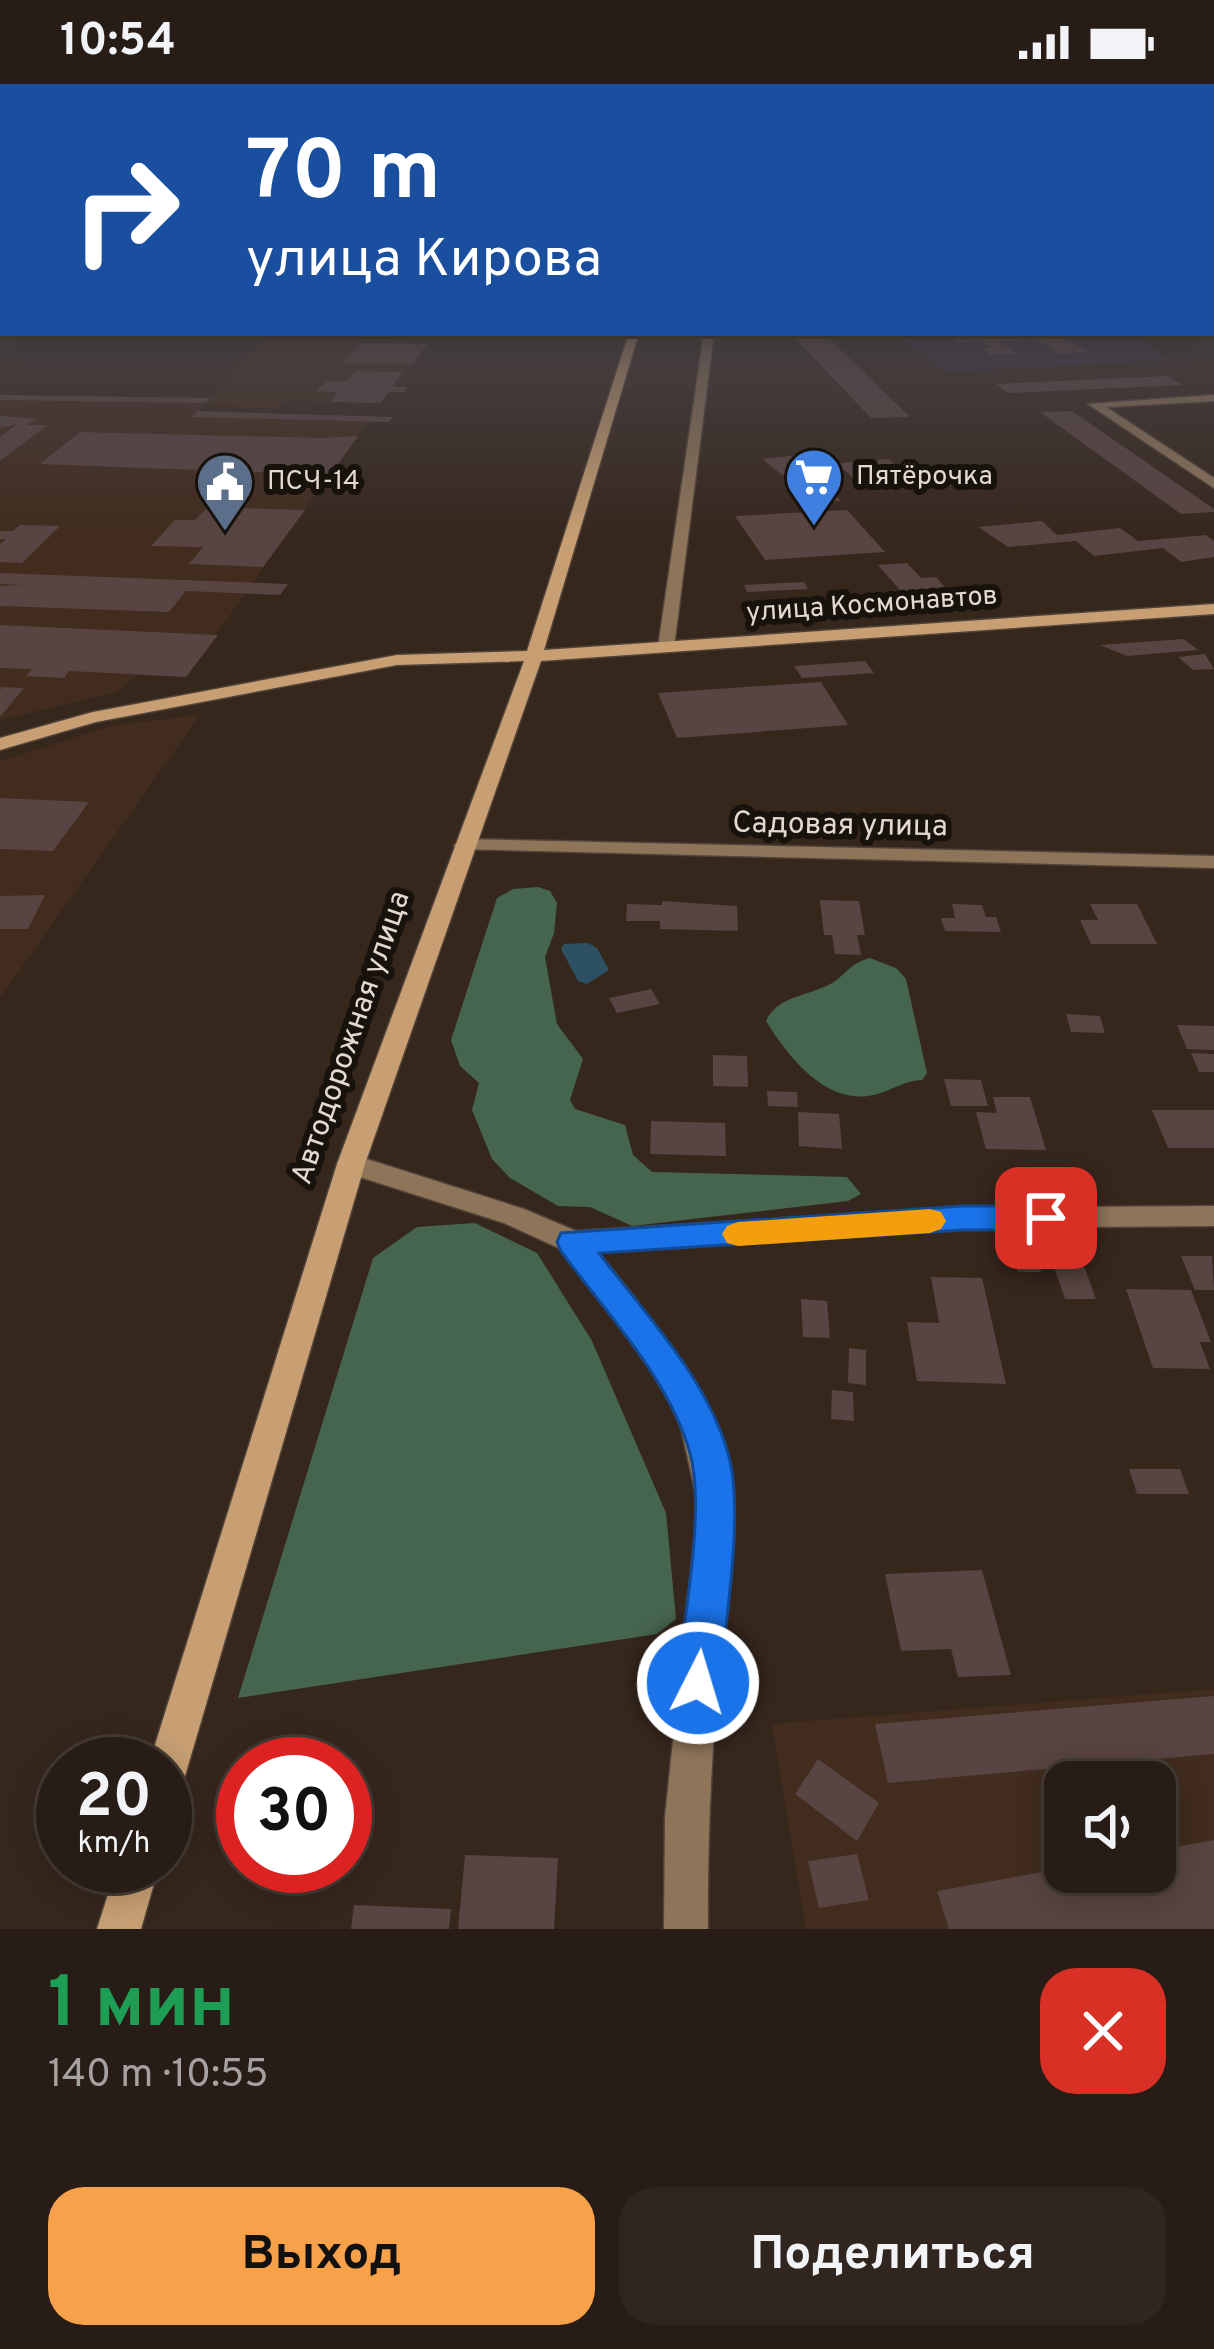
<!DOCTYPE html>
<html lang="ru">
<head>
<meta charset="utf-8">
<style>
  :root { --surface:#281d16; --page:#30261f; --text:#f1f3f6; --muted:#a5a2a1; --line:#443b35; --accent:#f7a14a }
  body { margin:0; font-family:Overpass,sans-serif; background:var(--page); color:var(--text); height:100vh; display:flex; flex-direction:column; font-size:45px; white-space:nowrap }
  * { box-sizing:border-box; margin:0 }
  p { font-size:39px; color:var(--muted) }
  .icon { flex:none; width:66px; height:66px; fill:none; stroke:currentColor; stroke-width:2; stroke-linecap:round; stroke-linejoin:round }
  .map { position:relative; height:1845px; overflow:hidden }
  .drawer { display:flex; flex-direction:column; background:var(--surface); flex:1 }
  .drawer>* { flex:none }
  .top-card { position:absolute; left:0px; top:0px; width:1215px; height:252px; box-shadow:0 6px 30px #0003,0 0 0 3px var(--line); background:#1a4fa0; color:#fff; overflow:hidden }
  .tools { position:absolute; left:1044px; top:1677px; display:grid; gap:24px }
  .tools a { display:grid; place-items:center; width:132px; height:132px; border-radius:24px; background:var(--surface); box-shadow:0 6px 30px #0003,0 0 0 3px var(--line); font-size:60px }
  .speed { position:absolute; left:36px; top:1653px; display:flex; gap:24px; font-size:60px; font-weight:700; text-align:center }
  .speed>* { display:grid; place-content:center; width:156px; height:156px; border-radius:50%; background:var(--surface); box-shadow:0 6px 30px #0003,0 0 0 3px var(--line); line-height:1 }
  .speed small { font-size:30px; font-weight:400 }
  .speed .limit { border:18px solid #d22; background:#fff; color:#111 }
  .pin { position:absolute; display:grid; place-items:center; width:102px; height:102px; color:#fff; margin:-51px; border-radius:24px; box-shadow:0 6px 18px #0006 }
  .me { position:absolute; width:132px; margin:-66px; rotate:5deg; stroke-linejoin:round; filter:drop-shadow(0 0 9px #0008) }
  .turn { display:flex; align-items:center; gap:42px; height:252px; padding:0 48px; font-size:54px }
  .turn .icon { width:156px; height:156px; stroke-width:2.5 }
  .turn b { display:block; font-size:84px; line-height:102px }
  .round { display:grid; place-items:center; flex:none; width:126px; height:126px; border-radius:36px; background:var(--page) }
  .head { display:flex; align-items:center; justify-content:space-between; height:204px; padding:0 48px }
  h1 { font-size:72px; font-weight:700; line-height:90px; color:#1e9e55 }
  .primary-button { display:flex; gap:24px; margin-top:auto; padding:24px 48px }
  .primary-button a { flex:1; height:138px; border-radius:36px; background:var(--accent); color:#111; font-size:48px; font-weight:700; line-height:138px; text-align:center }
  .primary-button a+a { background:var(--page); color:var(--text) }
  .status { display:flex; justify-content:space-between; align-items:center; height:84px; padding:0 60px; background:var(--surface); direction:ltr }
  .status svg { height:33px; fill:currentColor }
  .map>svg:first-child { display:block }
</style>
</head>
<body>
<div class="status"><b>10:54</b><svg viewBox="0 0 49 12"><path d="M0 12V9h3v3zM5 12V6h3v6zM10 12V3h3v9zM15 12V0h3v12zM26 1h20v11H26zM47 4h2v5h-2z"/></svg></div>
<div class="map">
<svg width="1214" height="1845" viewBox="0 0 1214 1845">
  <rect width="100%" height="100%" fill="#36271d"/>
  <path fill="#412c1e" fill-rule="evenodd" d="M 269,250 L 362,252 L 358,258 L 427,260 L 393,301 L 408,303 L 404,308 L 389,308 L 380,319 L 286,317 L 280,323 L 203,322 L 200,327 L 393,333 L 389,338 L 367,338 L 186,593 L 138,591 L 116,608 L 0,636 L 0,311 L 210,314 Z
    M 200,631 L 0,914 L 0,677 L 114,641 Z
    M 1214,1605 L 1214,1845 L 806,1845 L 772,1640 ZM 1065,1698 L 1155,1698 L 1155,1788 L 1065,1788 Z"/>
  <path fill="#372e3e" d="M 894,249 L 1135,249 L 1168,276 L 948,288 Z"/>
  <path fill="#46654e" d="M 538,803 L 550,807 L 557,819 L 554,849 L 545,873 L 557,940 L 583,975 L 570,1016 L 575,1025 L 625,1041 L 633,1071 L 652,1088 L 847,1093 L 861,1110 L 848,1117 L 632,1142 L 590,1123 L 558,1122 L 510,1094 L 492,1075 L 472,1026 L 479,999 L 460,982 L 451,956 L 497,814 L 513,805 Z
    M 870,874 L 896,884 L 906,895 L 927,989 L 922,996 C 901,997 889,1009 868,1012 C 823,1018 787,971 766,937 C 779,908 817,913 839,894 C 852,883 853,879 870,874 Z
    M 475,1139 L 537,1169 L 592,1257 L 666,1429 L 676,1535 L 657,1550 L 238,1614 L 373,1174 L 417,1143 Z"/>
  <path fill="#2d5163" d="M 588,859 L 597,864 L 609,886 L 587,900 L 578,897 L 561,865 L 564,860 Z"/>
  <path fill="#584442" d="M 790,249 L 823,249 L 910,333 L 871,334 Z
    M 1081,249 L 1063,254 L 1089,268 L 1059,270 L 1035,255 L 998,257 L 1019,270 L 990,271 L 980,264 L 992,264 L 982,258 L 959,259 L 948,251 Z
    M 360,259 L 427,260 L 413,280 L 343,279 Z
    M 356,287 L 403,288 L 392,303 L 408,303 L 404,308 L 389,308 L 380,319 L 330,318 L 338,308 L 316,307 L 326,297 L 347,297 Z
    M 1168,292 L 1182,301 L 1008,309 L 996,300 Z
    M 0,311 L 210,314 L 205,319 L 0,316 Z
    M 198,327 L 256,329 L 393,333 L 389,338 L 191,333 Z
    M 1072,327 L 1214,425 L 1214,428 L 1181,430 L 1040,328 Z
    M 0,332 L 36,335 L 27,341 L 47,341 L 0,377 L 0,353 L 17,340 L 0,344 Z
    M 80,348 L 321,354 L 358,352 L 330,391 L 40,380 Z
    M 820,369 L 830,380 L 889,375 L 900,386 L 963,381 L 991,397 L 940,402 L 927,391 L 856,398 L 845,386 L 782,391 L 762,375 Z
    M 829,403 L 841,417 L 814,418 L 803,405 Z
    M 208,423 L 305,426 L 263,483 L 189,480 L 203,463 L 151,462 L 175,436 L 195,436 Z
    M 847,426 L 885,468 L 765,476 L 735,432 Z
    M 1042,437 L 1057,451 L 1120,444 L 1138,457 L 1206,451 L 1214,457 L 1214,473 L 1181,478 L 1163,464 L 1094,472 L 1076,457 L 1008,463 L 978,443 Z
    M 20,441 L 60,442 L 22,479 L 0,478 L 0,460 L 6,455 L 0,455 L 0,447 L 13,447 Z
    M 907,479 L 921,494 L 936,493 L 953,512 L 908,515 L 878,481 Z
    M 0,489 L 288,500 L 280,511 L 186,507 L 169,528 L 0,522 L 0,502 L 22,501 L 0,500 Z
    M 804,498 L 808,505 L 747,508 L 744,501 Z
    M 0,541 L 218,551 L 186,593 L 69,587 L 64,594 L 26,592 L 32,585 L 0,584 Z
    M 1184,555 L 1198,566 L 1127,572 L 1100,561 Z
    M 1205,570 L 1214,585 L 1193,586 L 1178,573 Z
    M 865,577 L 874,589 L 802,594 L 794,582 Z
    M 821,598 L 848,641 L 677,654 L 658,609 Z
    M 2,603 L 24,604 L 0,633 L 0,606 Z
    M 0,714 L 89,718 L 53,767 L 0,765 Z
    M 45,811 L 28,845 L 0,845 L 0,812 Z
    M 820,816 L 859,817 L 865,851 L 857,851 L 861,871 L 835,870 L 832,851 L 824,851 Z
    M 662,817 L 737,822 L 738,847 L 660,845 L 660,837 L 626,837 L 627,820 L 662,821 Z
    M 952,820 L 982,821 L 986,833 L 996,833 L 1001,848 L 945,847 L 941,834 L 955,834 Z
    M 1090,820 L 1137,820 L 1157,860 L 1091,860 L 1080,836 L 1098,836 Z
    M 651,905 L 660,920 L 617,929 L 609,914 Z
    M 1066,930 L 1100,932 L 1105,949 L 1071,948 Z
    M 1177,941 L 1214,942 L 1214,966 L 1187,965 Z
    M 1191,969 L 1214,970 L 1214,988 L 1199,988 Z
    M 713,971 L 747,972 L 748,1003 L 713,1002 Z
    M 944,995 L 981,996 L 988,1022 L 951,1022 Z
    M 767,1007 L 797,1008 L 798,1023 L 768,1022 Z
    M 993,1013 L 1030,1013 L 1046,1066 L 986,1065 L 976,1028 L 997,1029 Z
    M 1152,1026 L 1214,1026 L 1214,1064 L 1168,1064 Z
    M 798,1028 L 839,1030 L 842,1065 L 799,1062 Z
    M 651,1037 L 725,1039 L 726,1072 L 650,1070 Z
    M 1012,1166 L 1035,1167 L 1041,1188 L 1018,1188 Z
    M 1181,1172 L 1212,1172 L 1214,1206 L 1195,1206 Z
    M 1051,1174 L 1081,1174 L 1096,1215 L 1065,1215 Z
    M 931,1193 L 982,1194 L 1006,1300 L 917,1297 L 907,1238 L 939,1239 Z
    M 1126,1205 L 1191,1206 L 1211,1258 L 1200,1258 L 1210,1285 L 1153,1284 Z
    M 801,1215 L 827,1217 L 830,1254 L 803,1253 Z
    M 849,1264 L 866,1266 L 866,1301 L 848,1299 Z
    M 832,1306 L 853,1308 L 854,1337 L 831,1335 Z
    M 1129,1385 L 1180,1385 L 1189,1410 L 1137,1410 Z
    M 982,1486 L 1011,1591 L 958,1593 L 951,1565 L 901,1567 L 885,1490 Z
    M 1214,1612 L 1214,1670 L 888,1699 L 875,1640 Z
    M 818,1675 L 879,1719 L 857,1757 L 795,1710 Z
    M 1214,1756 L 1214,1845 L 949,1845 L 937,1807 L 1065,1784 L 1065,1788 L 1155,1788 L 1155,1767 Z
    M 857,1770 L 869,1816 L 819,1824 L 808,1777 Z
    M 465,1771 L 558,1774 L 554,1845 L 458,1845 Z
    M 354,1821 L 451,1825 L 449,1845 L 351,1845 Z"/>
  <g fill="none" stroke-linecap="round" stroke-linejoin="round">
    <defs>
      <path id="street" d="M 704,249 L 714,249 L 674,563 L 666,568 L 658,563 Z
        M 1214,311 L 1214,317 L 1106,323 L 1214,394 L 1214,404 L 1088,320 Z
        M 464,755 L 1214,772 L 1214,784 L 457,765 L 454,761 Z
        M 351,1070 L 524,1125 L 576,1147 L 963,1124 L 1214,1122 L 1214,1142 L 963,1144 L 597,1167 C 650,1231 702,1297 724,1378 C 741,1439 725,1508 720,1570 C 712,1662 707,1752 708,1845 L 664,1845 L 665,1733 L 698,1420 L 681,1344 L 668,1315 L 633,1257 L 563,1166 L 504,1139 L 341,1087 L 337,1080 L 341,1073 Z"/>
      <path id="secondary" d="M 629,249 L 639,249 L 544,566 L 1214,520 L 1214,530 L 541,577 L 365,1080 L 185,1692 L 179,1706 L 165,1712 L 165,1680 L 149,1680 L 337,1080 L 524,577 L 397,581 L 96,638 L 0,666 L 0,654 L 93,628 L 397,571 L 527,567 Z
        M 117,1782 L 159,1782 L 141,1845 L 97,1845 Z"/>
    </defs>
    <use href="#street" stroke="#52433a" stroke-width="3"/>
    <use href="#secondary" stroke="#52433a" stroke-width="3"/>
    <use href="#street" fill="#8e755a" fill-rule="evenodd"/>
    <use href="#secondary" fill="#c79f73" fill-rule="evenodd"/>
  </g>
  <linearGradient id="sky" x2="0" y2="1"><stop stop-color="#1e1510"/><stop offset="0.43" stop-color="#4c474c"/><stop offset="1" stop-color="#4c474c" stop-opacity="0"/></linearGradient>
  <rect width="1214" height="454" fill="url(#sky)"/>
  <path fill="#1a73e8" stroke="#114b97" stroke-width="3" d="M 963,1122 L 1046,1122 L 1058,1125 L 1063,1134 L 1058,1142 L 1046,1146 L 963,1146 L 599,1169 C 646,1231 706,1293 728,1369 C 745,1428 725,1536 720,1599 L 714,1614 L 698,1621 L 683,1614 L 677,1599 C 683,1537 706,1427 690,1369 C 669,1294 606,1229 561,1167 L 557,1158 L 561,1149 Z"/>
  <path fill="#f59e0b" d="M 930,1125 L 941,1128 L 946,1137 L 941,1145 L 930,1149 L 738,1162 L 727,1159 L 722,1150 L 727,1142 L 738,1138 Z"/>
  <defs>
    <symbol id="supermarket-pin" viewBox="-11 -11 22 30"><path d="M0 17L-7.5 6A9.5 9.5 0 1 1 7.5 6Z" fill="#3f7fe0" stroke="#18120d"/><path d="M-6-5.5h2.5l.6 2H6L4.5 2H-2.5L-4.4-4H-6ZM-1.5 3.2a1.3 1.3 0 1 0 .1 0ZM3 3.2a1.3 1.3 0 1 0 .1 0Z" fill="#fff"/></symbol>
    <symbol id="civic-pin" viewBox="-11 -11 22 30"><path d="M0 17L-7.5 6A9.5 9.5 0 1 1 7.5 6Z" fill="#5c6f8a" stroke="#18120d"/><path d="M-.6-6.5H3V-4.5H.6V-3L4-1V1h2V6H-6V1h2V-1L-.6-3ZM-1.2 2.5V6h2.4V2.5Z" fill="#fff"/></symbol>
  </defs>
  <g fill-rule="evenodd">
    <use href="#supermarket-pin" x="781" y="360" width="66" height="90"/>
    <use href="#civic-pin" x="192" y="365" width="66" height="90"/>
  </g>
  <g text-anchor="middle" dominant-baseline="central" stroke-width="12" stroke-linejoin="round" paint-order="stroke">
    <g font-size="27" fill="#e3d9d2" stroke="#18120d" text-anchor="start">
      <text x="856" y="393">Пятёрочка</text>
      <text x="267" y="398">ПСЧ-14</text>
    </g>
    <g font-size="27" fill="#e3d9d2" stroke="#18120d">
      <text transform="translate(872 521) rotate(-4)">улица Космонавтов</text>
    </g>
    <g font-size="30" fill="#e3d9d2" stroke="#18120d">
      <text transform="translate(840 742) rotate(1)">Садовая улица</text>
      <text transform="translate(352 954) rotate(-71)">Автодорожная улица</text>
    </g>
  </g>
</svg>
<div class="tools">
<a><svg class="icon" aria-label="sound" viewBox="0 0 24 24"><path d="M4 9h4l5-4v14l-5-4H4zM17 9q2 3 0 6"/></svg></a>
</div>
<div class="speed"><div>20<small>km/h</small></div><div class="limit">30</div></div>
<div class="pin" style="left:1046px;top:1134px;background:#d93025"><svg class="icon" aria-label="arrive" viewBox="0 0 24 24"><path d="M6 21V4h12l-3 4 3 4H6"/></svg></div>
<svg class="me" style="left:698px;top:1599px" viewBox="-20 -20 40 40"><circle r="17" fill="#1a73e8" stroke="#fff" stroke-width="3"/><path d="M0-11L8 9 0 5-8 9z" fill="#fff"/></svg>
<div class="top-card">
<div class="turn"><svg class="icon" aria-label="right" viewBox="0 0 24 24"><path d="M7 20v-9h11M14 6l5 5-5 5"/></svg><div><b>70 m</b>улица Кирова</div></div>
</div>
</div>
<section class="drawer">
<div class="head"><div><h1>1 мин</h1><p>140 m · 10:55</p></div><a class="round" style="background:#d93025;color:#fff"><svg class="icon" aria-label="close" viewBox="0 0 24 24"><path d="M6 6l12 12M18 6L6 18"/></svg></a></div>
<div class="primary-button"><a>Выход</a><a>Поделиться</a></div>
</section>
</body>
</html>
